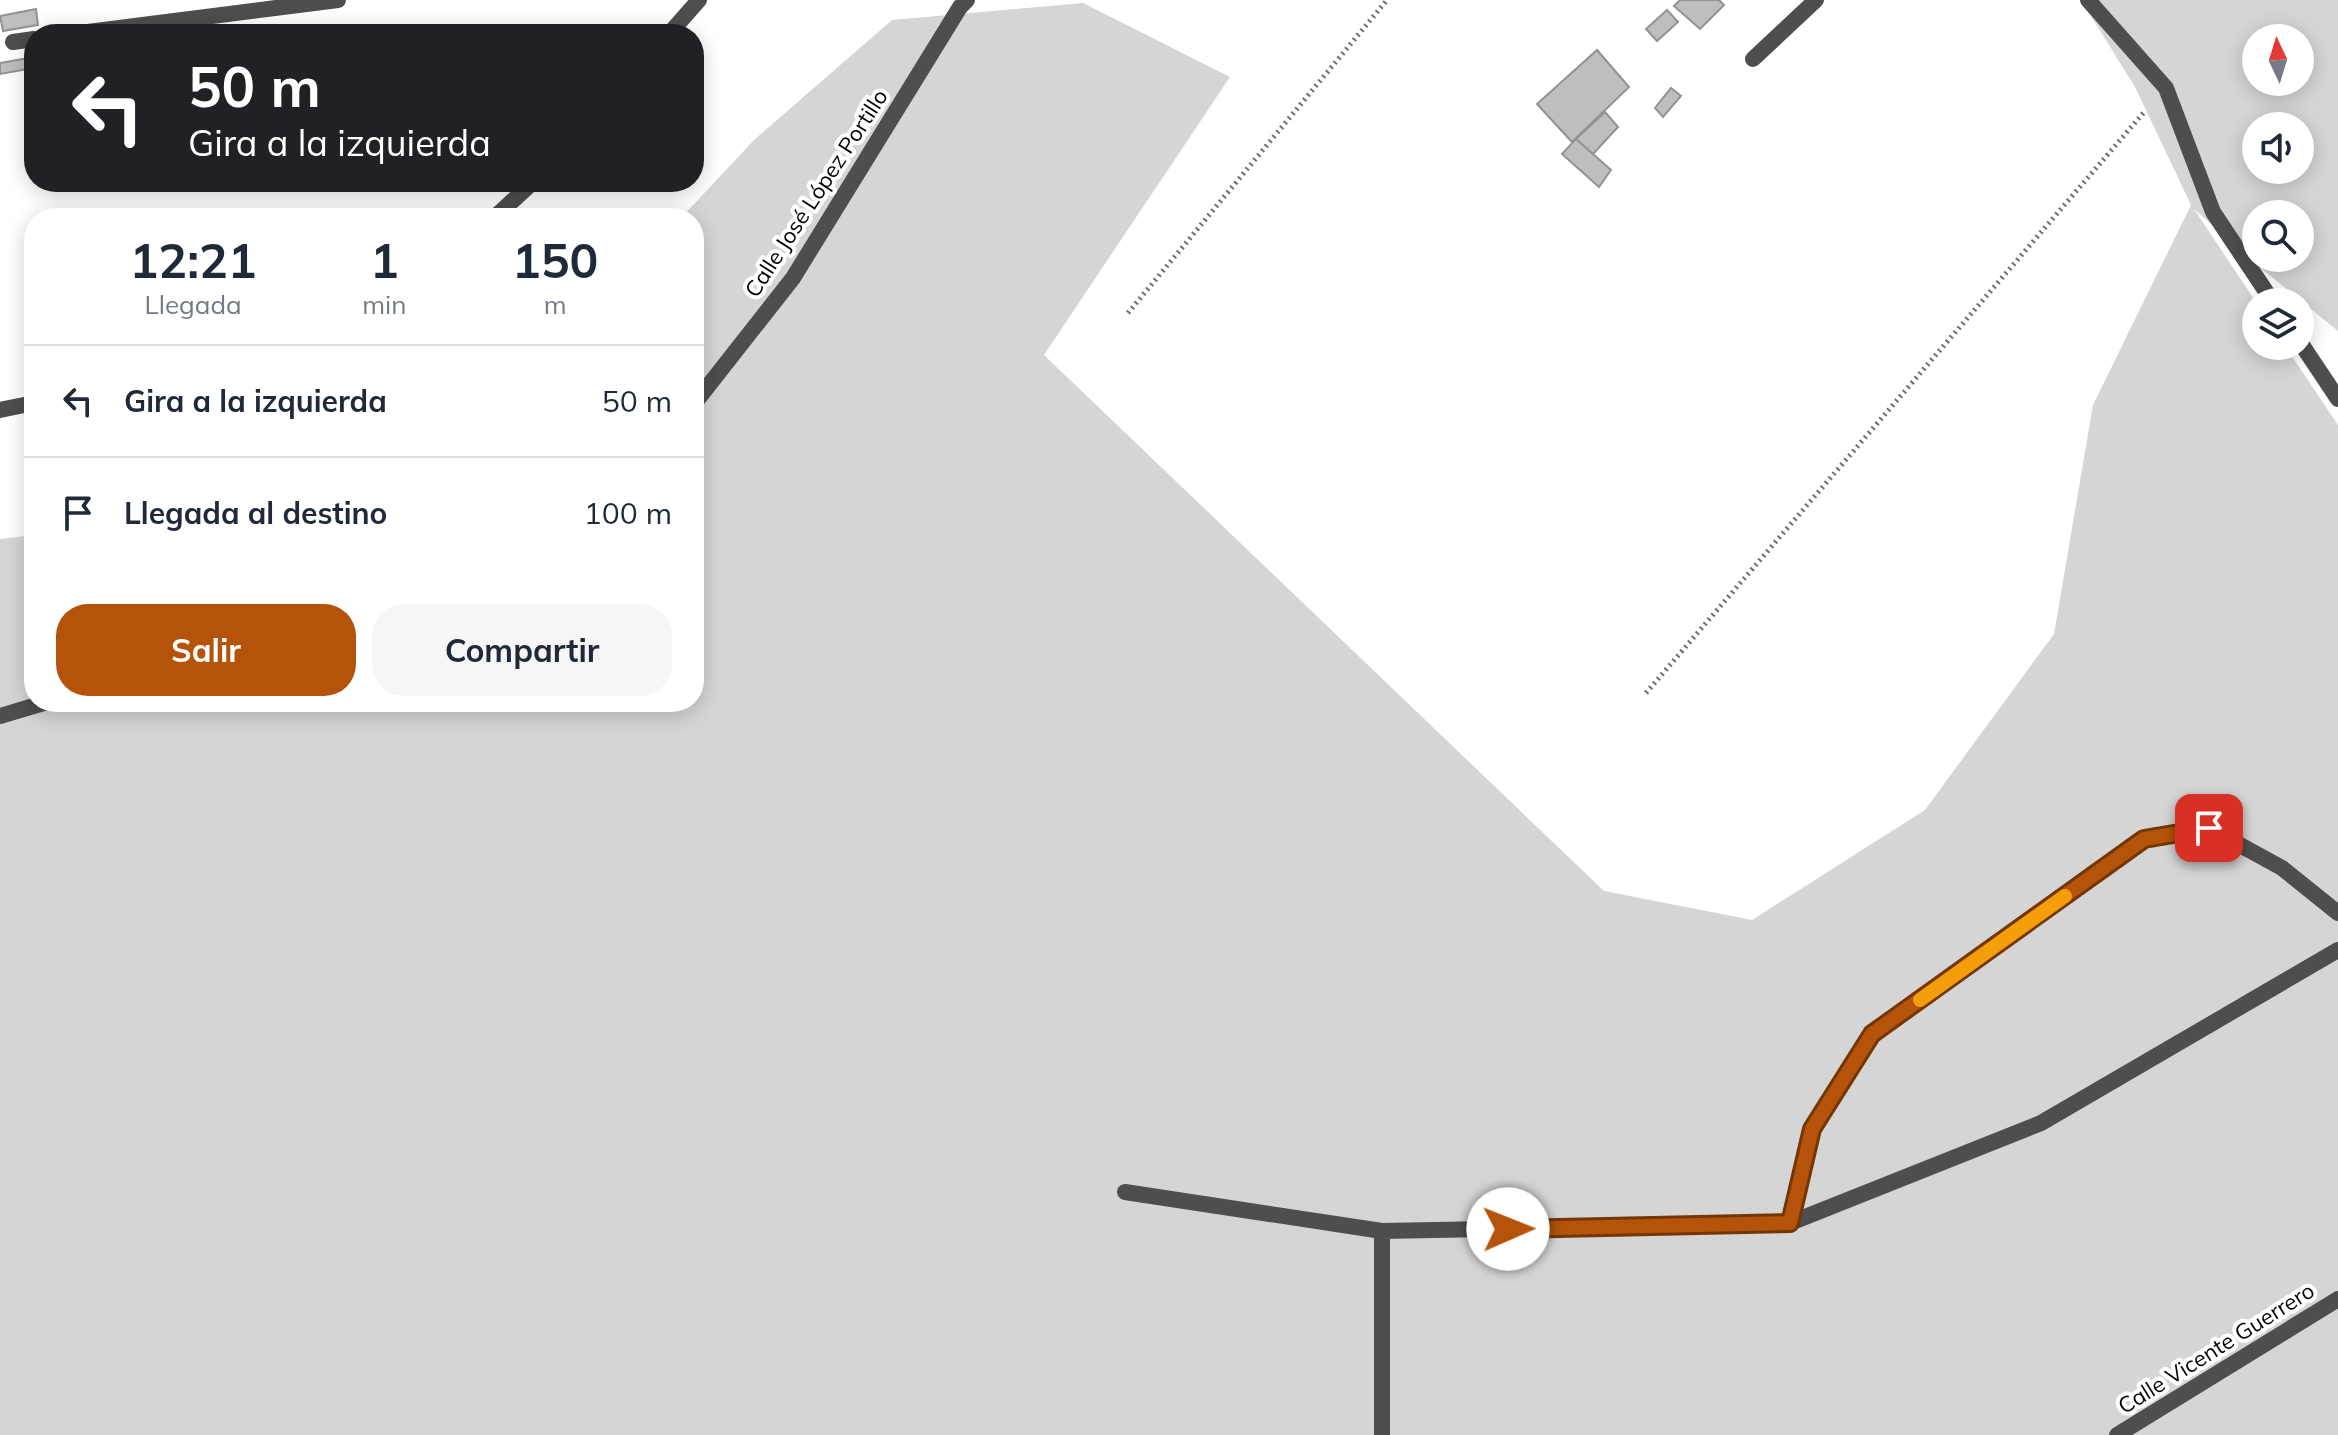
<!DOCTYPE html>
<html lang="es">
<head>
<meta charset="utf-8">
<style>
  :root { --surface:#fff; --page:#f6f6f7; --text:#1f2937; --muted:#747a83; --line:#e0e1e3; --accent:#b45309 }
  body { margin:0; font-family:Mulish,sans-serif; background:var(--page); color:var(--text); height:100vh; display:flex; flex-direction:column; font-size:30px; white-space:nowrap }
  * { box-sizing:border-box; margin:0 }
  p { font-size:26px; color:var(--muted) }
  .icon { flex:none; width:44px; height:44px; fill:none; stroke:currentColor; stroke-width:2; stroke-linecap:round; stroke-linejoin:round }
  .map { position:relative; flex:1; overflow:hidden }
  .sheet { position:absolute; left:24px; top:208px; width:680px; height:504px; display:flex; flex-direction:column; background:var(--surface); border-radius:32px; box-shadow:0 4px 20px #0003 }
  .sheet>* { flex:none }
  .guide { position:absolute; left:24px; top:24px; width:680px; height:168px; border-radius:32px; box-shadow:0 4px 20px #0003; background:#202124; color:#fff; overflow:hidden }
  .needle { width:52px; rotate:356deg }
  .buttons { position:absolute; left:2242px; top:24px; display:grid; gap:16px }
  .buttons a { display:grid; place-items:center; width:72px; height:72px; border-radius:50%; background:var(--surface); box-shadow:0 4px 20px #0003; font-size:40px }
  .pin { position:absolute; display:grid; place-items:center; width:68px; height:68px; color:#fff; margin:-34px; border-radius:16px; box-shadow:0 4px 12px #0006 }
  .me { position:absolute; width:88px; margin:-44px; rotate:89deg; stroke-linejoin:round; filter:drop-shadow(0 0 6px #0008) }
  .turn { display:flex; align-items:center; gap:28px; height:168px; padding:0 32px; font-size:36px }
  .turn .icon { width:104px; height:104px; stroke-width:2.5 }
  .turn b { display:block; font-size:56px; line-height:68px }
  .eta { display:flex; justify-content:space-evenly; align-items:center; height:136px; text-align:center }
  .eta b { font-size:48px; font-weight:700; line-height:56px }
  .cta { display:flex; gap:16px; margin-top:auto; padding:16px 32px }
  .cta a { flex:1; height:92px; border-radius:32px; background:var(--accent); color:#fff; font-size:32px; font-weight:700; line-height:92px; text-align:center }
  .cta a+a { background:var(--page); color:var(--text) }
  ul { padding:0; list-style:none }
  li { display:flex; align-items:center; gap:24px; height:112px; padding:0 32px; border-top:2px solid var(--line) }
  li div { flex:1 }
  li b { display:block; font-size:30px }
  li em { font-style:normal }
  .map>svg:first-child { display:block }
</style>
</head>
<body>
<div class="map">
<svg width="2338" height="1435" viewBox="0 0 2338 1435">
  <rect width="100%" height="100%" fill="#fff"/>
  <path fill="#d5d5d5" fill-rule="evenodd" d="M 2081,0 L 2338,0 L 2338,331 L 2257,265 L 2194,209 L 2256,302 L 2256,346 L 2285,346 L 2338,425 L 2338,1435 L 0,1435 L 0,539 L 34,535 L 34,702 L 694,702 L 694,218 L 681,218 L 754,140 L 892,20 L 1083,3 L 1230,77 L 1044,355 L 1604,891 L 1752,920 L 1925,810 L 2054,634 L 2093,405 L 2191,205 L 2135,87 ZM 2256,38 L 2300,38 L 2300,82 L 2256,82 ZM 2256,126 L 2300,126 L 2300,170 L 2256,170 ZM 2256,214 L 2300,214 L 2300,258 L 2256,258 Z"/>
  <path fill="#bebebe" stroke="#929292" stroke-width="2" d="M 1680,0 L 1719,0 L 1724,5 L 1700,29 L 1674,6 Z
    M 36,9 L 38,25 L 3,31 L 0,16 Z
    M 1667,10 L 1678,22 L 1657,41 L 1646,29 Z
    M 1597,50 L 1629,87 L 1572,142 L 1537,104 Z
    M 34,57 L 34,68 L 0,74 L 0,63 Z
    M 1671,88 L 1681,96 L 1663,117 L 1655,108 Z
    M 1605,112 L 1618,127 L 1593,154 L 1576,139 Z
    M 1576,139 L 1611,170 L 1599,187 L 1562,154 Z"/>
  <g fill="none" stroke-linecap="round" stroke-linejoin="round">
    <path stroke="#707070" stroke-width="5" stroke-dasharray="2 4" stroke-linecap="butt" d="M 1128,313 L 1387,0
      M 1646,693 L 2145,111"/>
    <path stroke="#4e4e4e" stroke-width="16" d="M 72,34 L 338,0
      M 669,34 L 699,0
      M 13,42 L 34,39
      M 1753,59 L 1816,0
      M 494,218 L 533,182
      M 0,410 L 34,403"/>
    <path stroke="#4e4e4e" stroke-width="16" d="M 2088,0 L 2166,88 L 2213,212 L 2273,302
      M 2300,342 L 2338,399
      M 694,404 L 793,278 L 960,7 L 967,0
      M 0,716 L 47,702
      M 1125,1192 L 1382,1231 L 1790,1223 L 2041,1123 L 2338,950
      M 1790,1223 L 1812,1129 L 1872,1034 L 2144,839 L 2209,828 L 2282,868 L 2338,913
      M 1382,1231 L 1382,1435
      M 2117,1435 L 2338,1299"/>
  </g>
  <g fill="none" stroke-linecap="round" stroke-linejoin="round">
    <defs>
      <path id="route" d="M 1508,1229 L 1790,1223 L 1812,1129 L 1872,1034 L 2144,839 L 2209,828"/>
    </defs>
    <use href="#route" stroke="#753606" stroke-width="20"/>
    <use href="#route" stroke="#b45309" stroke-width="14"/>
    <path stroke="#f59e0b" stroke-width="14" d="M 1920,1000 L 2065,896"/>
  </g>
  <g text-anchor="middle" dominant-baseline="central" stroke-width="8" stroke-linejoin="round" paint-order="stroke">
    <g font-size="22" fill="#000" stroke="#fff">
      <text transform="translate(816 193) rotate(-57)">Calle José López Portillo</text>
      <text transform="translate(2216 1348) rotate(-32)">Calle Vicente Guerrero</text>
    </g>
  </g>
</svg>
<div class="buttons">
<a><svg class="needle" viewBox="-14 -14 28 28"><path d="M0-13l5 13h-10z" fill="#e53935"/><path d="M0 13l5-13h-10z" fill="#747a83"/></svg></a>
<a><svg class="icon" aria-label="sound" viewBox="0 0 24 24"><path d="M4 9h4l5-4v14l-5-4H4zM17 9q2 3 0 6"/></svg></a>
<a><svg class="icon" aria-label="search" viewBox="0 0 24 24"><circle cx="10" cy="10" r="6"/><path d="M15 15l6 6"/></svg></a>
<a><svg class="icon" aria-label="layers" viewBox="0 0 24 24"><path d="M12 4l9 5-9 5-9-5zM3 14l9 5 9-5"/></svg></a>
</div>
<div class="pin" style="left:2209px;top:828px;background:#d93025"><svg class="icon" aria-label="arrive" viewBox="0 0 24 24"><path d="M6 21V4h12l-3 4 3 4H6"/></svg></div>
<svg class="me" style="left:1508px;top:1229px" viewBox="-20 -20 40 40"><circle r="19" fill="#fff"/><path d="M0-13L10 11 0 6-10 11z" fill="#b45309"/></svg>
<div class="guide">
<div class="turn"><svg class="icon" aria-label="left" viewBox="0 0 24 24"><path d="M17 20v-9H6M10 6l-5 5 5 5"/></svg><div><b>50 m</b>Gira a la izquierda</div></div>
</div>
<section class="sheet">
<div class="eta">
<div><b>12:21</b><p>Llegada</p></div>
<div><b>1</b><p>min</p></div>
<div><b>150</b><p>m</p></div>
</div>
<ul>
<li><svg class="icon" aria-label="left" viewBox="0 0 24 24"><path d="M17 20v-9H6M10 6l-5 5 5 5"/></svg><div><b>Gira a la izquierda</b></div><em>50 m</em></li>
<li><svg class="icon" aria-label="arrive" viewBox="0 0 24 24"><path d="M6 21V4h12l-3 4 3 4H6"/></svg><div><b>Llegada al destino</b></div><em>100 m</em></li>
</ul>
<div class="cta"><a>Salir</a><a>Compartir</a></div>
</section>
</div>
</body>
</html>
